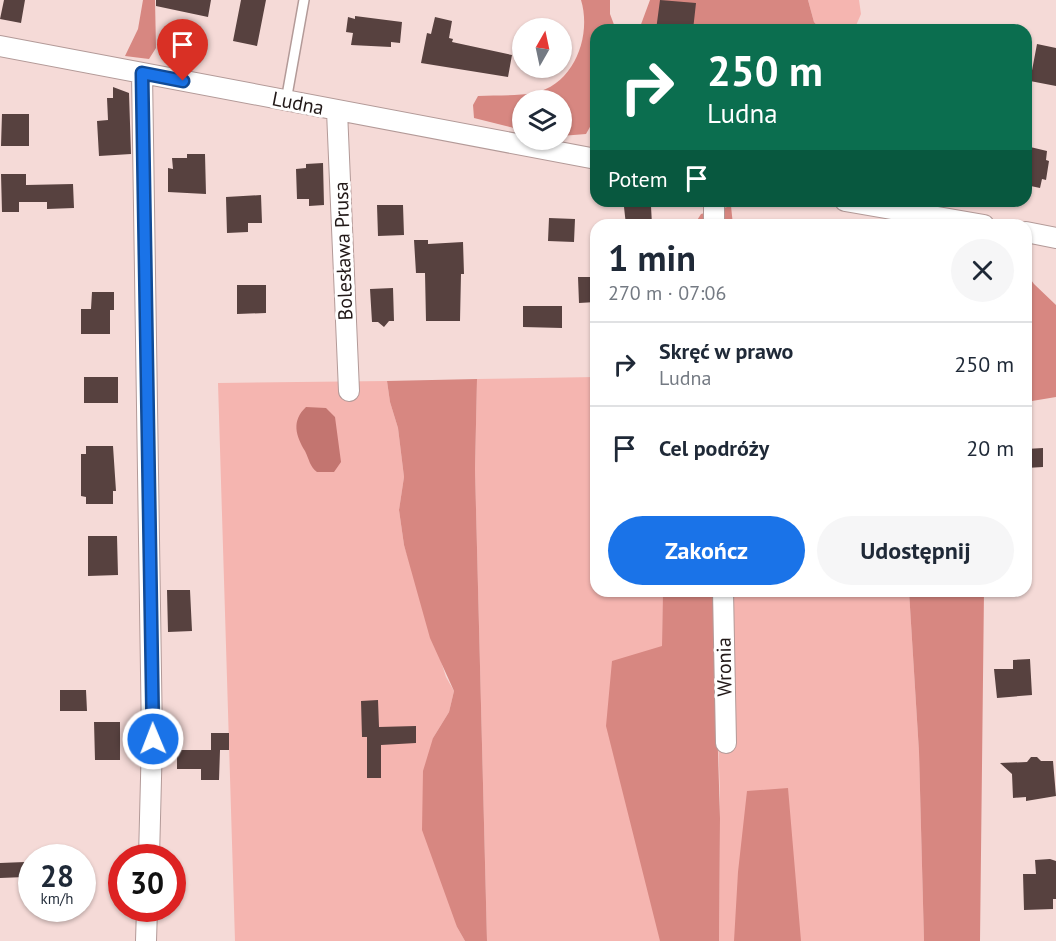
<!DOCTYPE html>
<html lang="pl">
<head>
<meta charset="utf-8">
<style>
  :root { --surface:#fff; --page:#f6f6f7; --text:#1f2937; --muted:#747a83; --line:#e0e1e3; --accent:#1a73e8 }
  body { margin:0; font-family:"PT Sans",sans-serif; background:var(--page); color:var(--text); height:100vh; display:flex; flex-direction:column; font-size:22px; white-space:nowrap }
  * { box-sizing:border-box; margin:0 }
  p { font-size:20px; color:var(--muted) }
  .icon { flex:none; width:33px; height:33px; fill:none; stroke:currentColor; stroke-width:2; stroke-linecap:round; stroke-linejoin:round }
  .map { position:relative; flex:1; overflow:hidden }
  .details { position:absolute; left:590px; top:219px; width:442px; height:378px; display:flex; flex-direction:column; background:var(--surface); border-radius:18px; box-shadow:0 2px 4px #0004 }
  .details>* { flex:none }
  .banner { position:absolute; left:590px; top:24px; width:442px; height:183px; border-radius:18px; box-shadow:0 2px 4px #0004; background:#0b6e4f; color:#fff; overflow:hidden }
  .needle { width:39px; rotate:9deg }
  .tools { position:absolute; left:512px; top:18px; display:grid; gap:12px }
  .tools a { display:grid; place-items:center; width:60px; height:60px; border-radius:50%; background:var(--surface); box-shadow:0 2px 4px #0004; font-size:30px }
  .speed { position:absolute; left:18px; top:844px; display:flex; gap:12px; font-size:30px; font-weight:700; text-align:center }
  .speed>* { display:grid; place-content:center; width:78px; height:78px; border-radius:50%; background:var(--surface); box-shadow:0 2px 4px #0004; line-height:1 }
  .speed small { font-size:15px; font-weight:400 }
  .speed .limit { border:9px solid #d22; background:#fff; color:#111 }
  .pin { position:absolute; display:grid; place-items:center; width:51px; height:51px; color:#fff; margin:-62px -26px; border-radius:50% 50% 50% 0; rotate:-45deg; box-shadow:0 0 6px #0007 }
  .pin .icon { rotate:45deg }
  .me { position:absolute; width:66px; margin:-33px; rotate:359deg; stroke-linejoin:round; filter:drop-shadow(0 0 4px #0008) }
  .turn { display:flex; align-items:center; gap:21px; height:126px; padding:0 18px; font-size:27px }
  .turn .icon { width:78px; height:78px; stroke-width:2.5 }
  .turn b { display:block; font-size:42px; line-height:51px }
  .then { display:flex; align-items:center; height:57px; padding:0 18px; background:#0003; gap:12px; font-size:22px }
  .round { display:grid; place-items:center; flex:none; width:63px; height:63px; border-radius:32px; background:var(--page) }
  .summary { display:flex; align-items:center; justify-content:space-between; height:102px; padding:0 18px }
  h1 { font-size:36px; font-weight:600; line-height:45px }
  .action { display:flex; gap:12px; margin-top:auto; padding:12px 18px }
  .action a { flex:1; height:69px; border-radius:36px; background:var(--accent); color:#fff; font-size:24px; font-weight:600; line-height:69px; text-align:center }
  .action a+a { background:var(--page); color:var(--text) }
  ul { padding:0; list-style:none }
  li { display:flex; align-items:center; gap:18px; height:84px; padding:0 18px; border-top:2px solid var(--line) }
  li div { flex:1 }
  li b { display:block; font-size:22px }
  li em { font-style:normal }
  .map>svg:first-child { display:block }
</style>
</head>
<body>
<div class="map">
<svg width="1056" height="941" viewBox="0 0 1056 941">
  <rect width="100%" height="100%" fill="#f5dad7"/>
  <path fill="#f5b5b0" d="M 808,0 L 859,0 L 861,14 L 854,30 L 821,30 L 814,22 Z
    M 595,377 L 596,591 L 663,591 L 660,941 L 487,941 L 475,469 L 477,379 Z
    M 387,381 L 390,402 L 398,428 L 404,477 L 399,510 L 404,545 L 446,677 L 454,691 L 449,712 L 433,738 L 457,927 L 465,941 L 235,941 L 218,383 Z
    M 713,591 L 909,591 L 919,752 L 924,941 L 719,941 L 720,795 Z"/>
  <path fill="#d78781" d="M 143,0 L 155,0 L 156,48 L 149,59 L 125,56 L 138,29 Z
    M 581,0 L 610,0 L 610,14 L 616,30 L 596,30 L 595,118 L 586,134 L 561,136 L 561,100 L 522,100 L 522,130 L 474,118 L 473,105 L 478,96 C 496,95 516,96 534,93 C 574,85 592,36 581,0 Z
    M 650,0 L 808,0 L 814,22 L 821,30 L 635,30 L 640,27 Z
    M 731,206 L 733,225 L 694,225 L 701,214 Z
    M 1026,273 L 1034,284 L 1056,305 L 1056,397 L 1026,402 Z
    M 477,379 L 475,469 L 487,941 L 465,941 L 457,927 L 422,830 L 423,771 L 433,738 L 449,712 L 454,691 L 430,638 L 404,545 L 399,510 L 404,477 L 398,428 L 390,402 L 387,381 Z
    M 663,591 L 713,591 L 720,818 L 719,941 L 660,941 L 606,726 L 612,661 L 662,646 Z
    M 909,591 L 984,591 L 980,941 L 924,941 L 919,752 Z
    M 788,788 L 801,941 L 734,941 L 738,872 L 747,791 Z"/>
  <path fill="#c37570" d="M 306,407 L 326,408 L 335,417 L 341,462 L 334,472 L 317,472 C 310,467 309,459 305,451 C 296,436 291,421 306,407 Z"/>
  <path fill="#57413f" d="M 4,0 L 25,0 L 21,23 L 0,19 Z
    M 156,0 L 211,0 L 208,17 L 156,6 Z
    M 241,0 L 266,0 L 257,46 L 233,41 Z
    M 660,0 L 696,3 L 693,30 L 656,30 Z
    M 355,16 L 402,22 L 400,43 L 391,42 L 391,47 L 351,45 L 353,33 L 346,32 L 348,17 L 355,19 Z
    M 435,17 L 452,21 L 449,38 L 453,39 L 452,42 L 512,55 L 508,77 L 421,63 L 427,33 L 431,34 Z
    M 1037,44 L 1056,48 L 1056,86 L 1030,81 Z
    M 113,87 L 129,93 L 131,154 L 99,156 L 97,121 L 108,120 L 107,98 L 113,98 Z
    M 2,114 L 29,114 L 29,146 L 1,146 Z
    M 1026,146 L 1047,151 L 1046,160 L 1049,161 L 1046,180 L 1042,179 L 1040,188 L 1026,185 Z
    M 187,154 L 205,154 L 206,194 L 168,192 L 168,168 L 173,169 L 172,158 L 187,158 Z
    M 323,163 L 324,205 L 309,206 L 309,199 L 297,199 L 296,169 L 306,168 L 306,164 Z
    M 1,174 L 26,174 L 26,185 L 73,184 L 74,208 L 47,209 L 47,202 L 19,202 L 19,212 L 2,212 Z
    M 261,195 L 262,223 L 248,223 L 248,232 L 227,233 L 226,197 Z
    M 377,205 L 403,205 L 404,235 L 378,236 Z
    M 651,206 L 652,225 L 626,225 L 624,207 Z
    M 549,218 L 575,219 L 574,242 L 548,241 Z
    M 414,240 L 428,240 L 428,244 L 463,242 L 464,274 L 461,274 L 460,321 L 426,321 L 425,273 L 416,273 Z
    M 578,277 L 593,277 L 596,302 L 579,303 Z
    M 237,285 L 266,285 L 266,313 L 237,314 Z
    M 393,288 L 394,321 L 389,321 L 384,327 L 378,322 L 372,322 L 370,289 Z
    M 92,292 L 114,292 L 114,310 L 110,310 L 110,334 L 81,334 L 81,309 L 91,309 Z
    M 523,306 L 562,306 L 562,328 L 523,327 Z
    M 84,377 L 118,377 L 118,403 L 84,403 Z
    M 86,446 L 113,446 L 116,491 L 113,491 L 113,504 L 86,504 L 86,497 L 81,496 L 81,454 L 86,454 Z
    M 1043,448 L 1043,467 L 1026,468 L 1026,449 Z
    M 88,536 L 117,536 L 118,575 L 88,576 Z
    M 167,590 L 190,590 L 192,631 L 168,632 Z
    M 1030,659 L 1032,695 L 997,698 L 994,669 L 1013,669 L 1013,660 Z
    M 60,690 L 86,690 L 87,711 L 60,711 Z
    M 378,700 L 379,727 L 416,726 L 416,743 L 381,745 L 381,778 L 367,778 L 367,737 L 362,737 L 361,701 Z
    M 94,722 L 120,722 L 120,760 L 95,760 Z
    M 211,733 L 229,733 L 229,750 L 220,750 L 219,780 L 201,780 L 201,769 L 177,769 L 177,750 L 211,750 Z
    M 1031,757 L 1037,757 L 1041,761 L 1053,761 L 1056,796 L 1026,801 L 1026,797 L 1013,798 L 1012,774 L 1000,763 L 1027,762 Z
    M 1050,859 L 1056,861 L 1056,899 L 1053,899 L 1053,909 L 1024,910 L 1023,874 L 1036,874 L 1035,860 Z
    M 25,862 L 25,877 L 0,878 L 0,863 Z"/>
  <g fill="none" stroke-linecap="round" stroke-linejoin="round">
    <defs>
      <path id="service" d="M 286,101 L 304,0"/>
      <path id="minor" d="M 0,46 L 596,159
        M 142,73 L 152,739 L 149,858
        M 337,111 L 349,391
        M 714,201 L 714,225
        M 845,201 L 984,225
        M 1026,232 L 1056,238
        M 723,591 L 726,743
        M 146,941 L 147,909"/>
    </defs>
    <use href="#service" stroke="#b39a98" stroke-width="12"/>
    <use href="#minor" stroke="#b39a98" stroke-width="22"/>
    <use href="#service" stroke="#fff" stroke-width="9"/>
    <use href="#minor" stroke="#fff" stroke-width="20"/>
  </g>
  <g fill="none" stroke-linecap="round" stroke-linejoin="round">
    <defs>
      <path id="route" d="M 153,739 L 142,73 L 183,81"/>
    </defs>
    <use href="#route" stroke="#114b97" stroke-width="15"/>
    <use href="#route" stroke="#1a73e8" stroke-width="10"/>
  </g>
  <g text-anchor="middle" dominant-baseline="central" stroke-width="6" stroke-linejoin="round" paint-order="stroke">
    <g font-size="20" fill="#221918" stroke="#fff">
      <text transform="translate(298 103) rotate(11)">Ludna</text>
      <text transform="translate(343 251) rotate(-92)">Bolesława Prusa</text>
      <text transform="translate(724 667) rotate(-91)">Wronia</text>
    </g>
  </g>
</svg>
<div class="tools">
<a><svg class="needle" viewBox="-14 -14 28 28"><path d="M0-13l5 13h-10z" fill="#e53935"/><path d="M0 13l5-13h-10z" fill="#747a83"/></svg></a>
<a><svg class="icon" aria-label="layers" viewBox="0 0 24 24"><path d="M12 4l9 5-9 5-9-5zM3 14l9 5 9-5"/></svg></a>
</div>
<div class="speed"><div>28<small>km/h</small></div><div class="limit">30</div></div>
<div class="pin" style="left:183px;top:81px;background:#d93025"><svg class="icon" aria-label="arrive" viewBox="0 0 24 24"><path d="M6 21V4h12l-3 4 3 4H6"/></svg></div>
<svg class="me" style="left:153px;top:739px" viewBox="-20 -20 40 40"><circle r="17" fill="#1a73e8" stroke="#fff" stroke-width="3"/><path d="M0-11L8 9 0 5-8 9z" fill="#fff"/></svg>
<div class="banner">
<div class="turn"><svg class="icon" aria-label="right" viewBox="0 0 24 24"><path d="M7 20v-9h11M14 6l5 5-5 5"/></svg><div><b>250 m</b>Ludna</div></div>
<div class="then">Potem<svg class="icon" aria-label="arrive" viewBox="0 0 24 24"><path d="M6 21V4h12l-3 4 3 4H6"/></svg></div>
</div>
<section class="details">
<div class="summary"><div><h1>1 min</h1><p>270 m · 07:06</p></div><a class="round"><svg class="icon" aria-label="close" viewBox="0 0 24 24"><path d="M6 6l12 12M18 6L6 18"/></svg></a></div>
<ul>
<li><svg class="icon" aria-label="right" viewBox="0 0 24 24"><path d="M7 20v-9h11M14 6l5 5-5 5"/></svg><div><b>Skręć w prawo</b><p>Ludna</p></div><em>250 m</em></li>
<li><svg class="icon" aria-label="arrive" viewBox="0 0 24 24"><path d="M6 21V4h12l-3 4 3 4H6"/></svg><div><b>Cel podróży</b></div><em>20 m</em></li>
</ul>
<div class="action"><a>Zakończ</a><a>Udostępnij</a></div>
</section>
</div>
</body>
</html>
